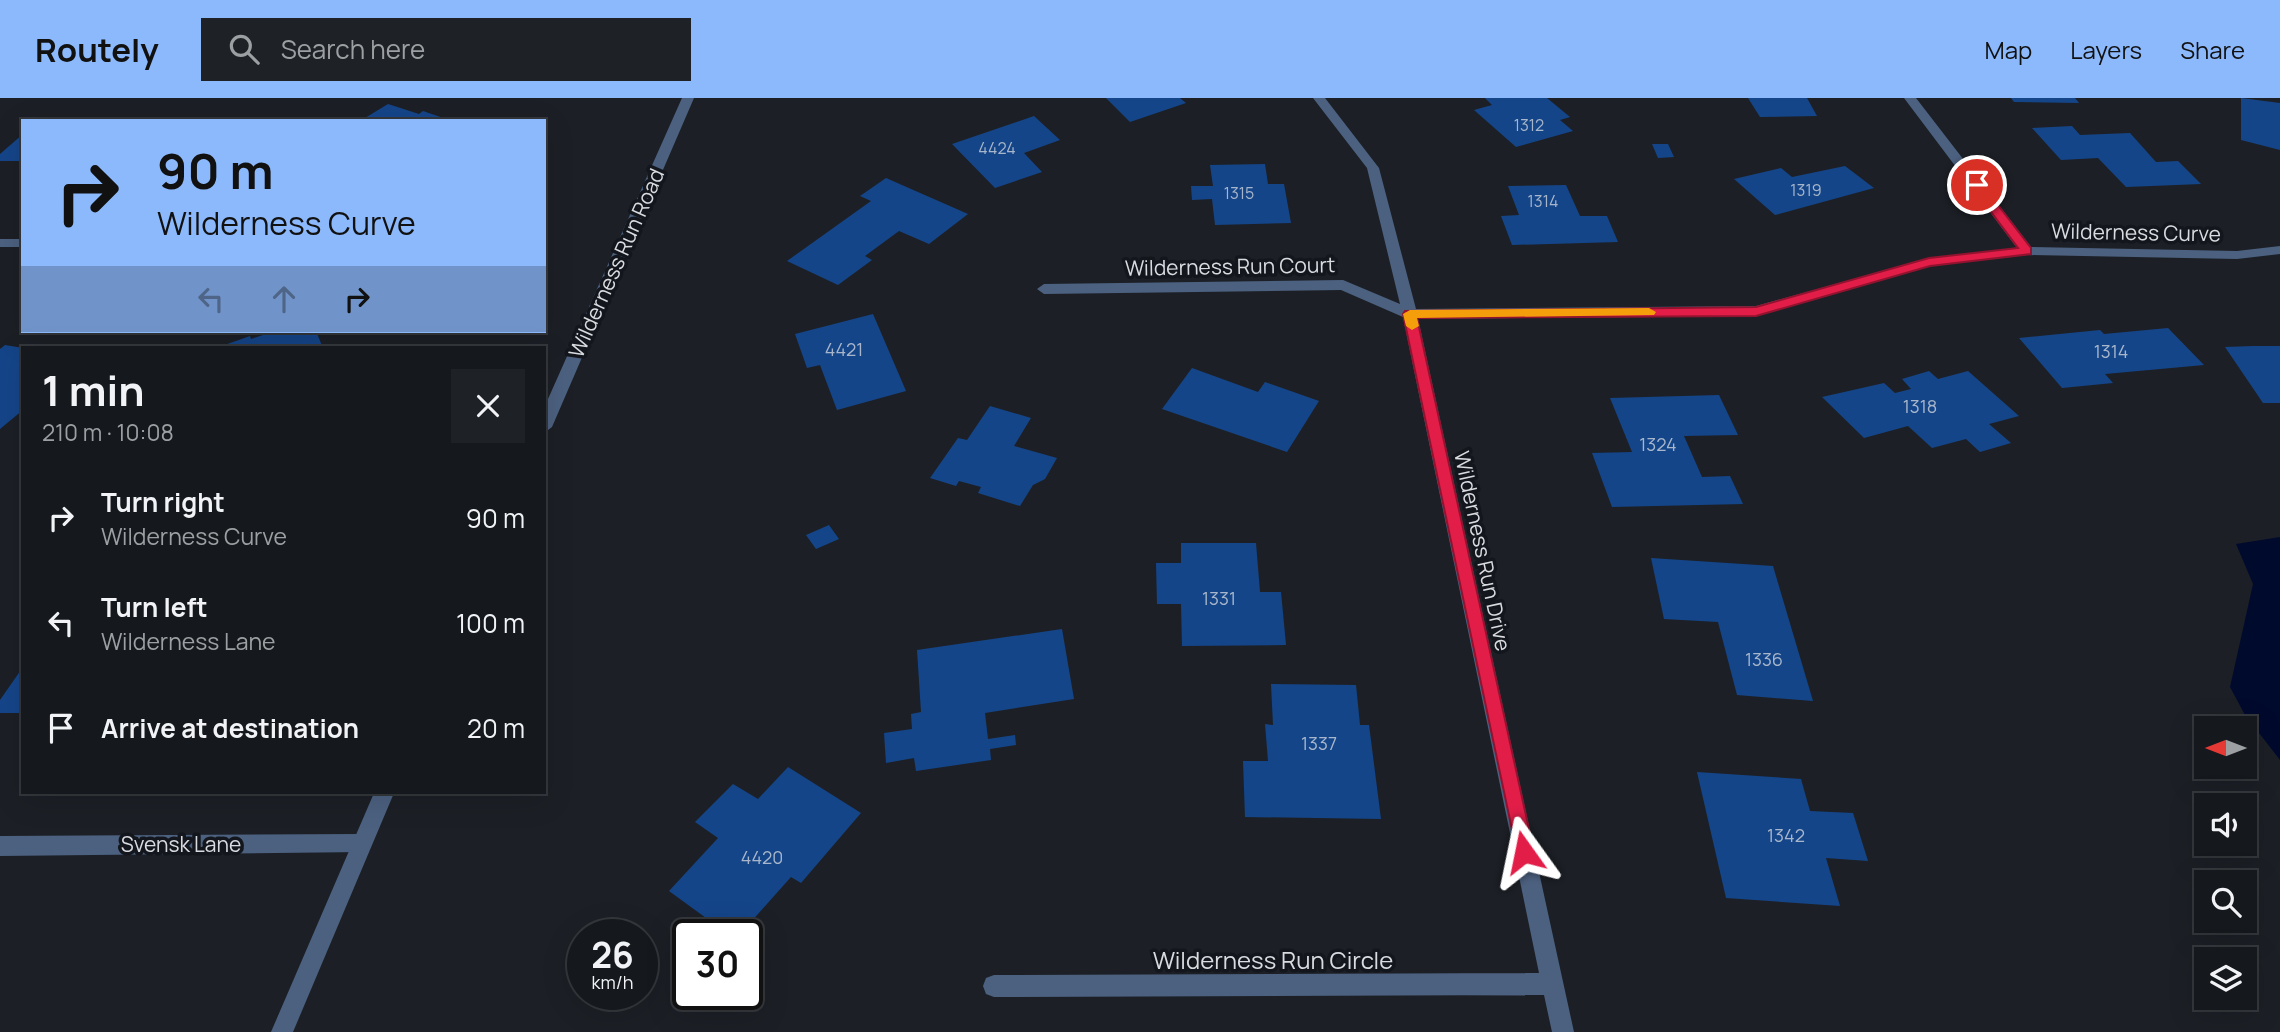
<!DOCTYPE html>
<html lang="en">
<head>
<meta charset="utf-8">
<style>
  :root { --surface:#15181c; --page:#1e2125; --text:#f1f3f6; --muted:#9da0a3; --line:#34373b; --accent:#8cb9fc }
  body { margin:0; font-family:Manrope,sans-serif; background:var(--page); color:var(--text); height:100vh; display:flex; flex-direction:column; font-size:26px; white-space:nowrap }
  * { box-sizing:border-box; margin:0 }
  p { font-size:23px; color:var(--muted) }
  .icon { flex:none; width:38px; height:38px; fill:none; stroke:currentColor; stroke-width:2; stroke-linecap:round; stroke-linejoin:round }
  .map { position:relative; flex:1; overflow:hidden }
  .side { position:absolute; left:21px; top:248px; width:525px; height:448px; display:flex; flex-direction:column; background:var(--surface); border-radius:0px; box-shadow:0 7px 28px #0002,0 0 0 2px var(--line) }
  .side>* { flex:none }
  .banner { position:absolute; left:21px; top:21px; width:525px; height:214px; border-radius:0px; box-shadow:0 7px 28px #0002,0 0 0 2px var(--line); background:#8cb9fc; color:#111; overflow:hidden }
  .needle { width:46px; rotate:270deg }
  .controls { position:absolute; left:2194px; top:618px; display:grid; gap:14px }
  .controls a { display:grid; place-items:center; width:63px; height:63px; border-radius:0px; background:var(--surface); box-shadow:0 7px 28px #0002,0 0 0 2px var(--line); font-size:35px }
  .speed { position:absolute; left:567px; top:821px; display:flex; gap:14px; font-size:35px; font-weight:700; text-align:center }
  .speed>* { display:grid; place-content:center; width:91px; height:91px; border-radius:50%; background:var(--surface); box-shadow:0 7px 28px #0002,0 0 0 2px var(--line); line-height:1 }
  .speed small { font-size:18px; font-weight:400 }
  .speed .limit { border:4px solid #111; border-radius:10px; background:#fff; color:#111 }
  .pin { position:absolute; display:grid; place-items:center; width:60px; height:60px; color:#fff; margin:-30px; border:4px solid #fff; border-radius:50%; box-shadow:0 2px 7px #0007 }
  .me { position:absolute; width:77px; margin:-38px; rotate:348deg; stroke-linejoin:round; filter:drop-shadow(0 0 5px #0008) }
  .turn { display:flex; align-items:center; gap:24px; height:147px; padding:0 21px; font-size:32px }
  .turn .icon { width:91px; height:91px; stroke-width:2.5 }
  .turn b { display:block; font-size:49px; line-height:60px }
  .lanes { display:flex; align-items:center; height:66px; padding:0 21px; background:#0003; justify-content:center; gap:35px; direction:ltr }
  .lanes .off { opacity:.35 }
  .round { display:grid; place-items:center; flex:none; width:74px; height:74px; border-radius:0px; background:var(--page) }
  .head { display:flex; align-items:center; justify-content:space-between; height:119px; padding:0 21px }
  h1 { font-size:42px; font-weight:700; line-height:52px }
  ul { padding:0; list-style:none }
  li { display:flex; align-items:center; gap:21px; height:105px; padding:0 21px }
  li div { flex:1 }
  li b { display:block; font-size:26px }
  li em { font-style:normal }
  header { display:flex; align-items:center; gap:42px; box-sizing:border-box; height:98px; padding:0 35px; background:var(--accent); color:#111 }
  header strong { font-size:33px }
  nav { display:flex; gap:38px; margin-inline-start:auto; font-size:24px }
  .search { width:490px; height:63px; background:var(--page); display:flex; align-items:center; gap:18px; box-sizing:border-box; padding:0 24px; border-radius:0px; color:var(--muted); font-size:26px }
  .map>svg:first-child { display:block }
</style>
</head>
<body>
<header>
<strong>Routely</strong>
<div class="search"><svg class="icon" aria-label="search" viewBox="0 0 24 24"><circle cx="10" cy="10" r="6"/><path d="M15 15l6 6"/></svg>Search here</div>
<nav><a>Map</a><a>Layers</a><a>Share</a></nav>
</header>
<div class="map">
<svg width="2280" height="934" viewBox="0 0 2280 934">
  <rect width="100%" height="100%" fill="#1c2026"/>
  <path fill="#000a2d" d="M 2280,439 L 2280,662 L 2245,617 L 2230,589 L 2253,486 L 2236,446 Z"/>
  <path fill="#154589" d="M 1106,0 L 1180,0 L 1186,5 L 1130,24 Z
    M 1485,0 L 1547,0 L 1570,19 L 1560,22 L 1573,33 L 1516,49 L 1474,12 L 1492,7 Z
    M 1748,0 L 1807,0 L 1817,18 L 1760,19 Z
    M 2011,0 L 2075,0 L 2079,5 L 2014,4 Z
    M 2241,0 L 2280,5 L 2280,52 L 2241,42 Z
    M 388,6 L 419,16 L 423,13 L 452,23 L 360,23 Z
    M 1034,18 L 1060,42 L 1024,55 L 1042,74 L 995,90 L 952,46 Z
    M 2072,28 L 2080,37 L 2130,35 L 2156,64 L 2178,63 L 2201,86 L 2126,89 L 2098,60 L 2061,62 L 2032,30 Z
    M 23,36 L 23,63 L 0,63 L 0,56 Z
    M 1652,46 L 1668,46 L 1674,59 L 1658,60 Z
    M 1265,66 L 1268,86 L 1284,86 L 1291,125 L 1215,127 L 1212,101 L 1192,102 L 1191,88 L 1213,88 L 1210,67 Z
    M 1845,68 L 1874,90 L 1775,117 L 1734,81 L 1781,70 L 1792,79 Z
    M 886,80 L 968,116 L 929,146 L 899,133 L 865,158 L 872,162 L 838,187 L 787,163 L 871,103 L 860,98 Z
    M 1566,87 L 1580,118 L 1607,118 L 1618,144 L 1512,147 L 1501,118 L 1519,117 L 1508,88 Z
    M 873,216 L 906,293 L 837,312 L 820,267 L 807,270 L 795,236 Z
    M 2168,230 L 2204,267 L 2105,276 L 2113,285 L 2062,290 L 2019,240 L 2100,232 L 2104,236 Z
    M 275,233 L 316,233 L 323,250 L 216,250 L 250,238 L 251,241 Z
    M 5,247 L 23,250 L 23,312 L 0,331 L 0,251 Z
    M 2253,248 L 2280,248 L 2280,305 L 2263,305 L 2225,249 Z
    M 1192,270 L 1258,294 L 1265,284 L 1319,303 L 1287,354 L 1162,311 Z
    M 1929,273 L 1938,281 L 1968,273 L 2019,318 L 1989,326 L 2011,345 L 1980,354 L 1966,341 L 1932,350 L 1908,328 L 1864,340 L 1822,299 L 1884,285 L 1895,295 L 1911,291 L 1902,281 Z
    M 1719,297 L 1738,337 L 1684,338 L 1702,379 L 1730,378 L 1743,406 L 1612,409 L 1592,355 L 1632,354 L 1610,300 Z
    M 990,308 L 1031,320 L 1014,348 L 1057,360 L 1045,381 L 1033,387 L 1020,408 L 978,395 L 981,389 L 959,383 L 956,388 L 930,380 L 958,340 L 967,342 Z
    M 829,427 L 839,441 L 816,451 L 806,437 Z
    M 1181,445 L 1256,445 L 1260,494 L 1281,494 L 1286,547 L 1182,548 L 1181,506 L 1157,506 L 1156,465 L 1181,465 Z
    M 1651,460 L 1773,468 L 1813,603 L 1737,597 L 1718,524 L 1664,521 Z
    M 1062,531 L 1074,601 L 985,615 L 988,641 L 1015,637 L 1016,647 L 990,651 L 991,662 L 916,673 L 914,660 L 886,665 L 884,635 L 912,631 L 911,616 L 921,614 L 917,552 Z
    M 23,569 L 23,615 L 0,615 L 0,602 Z
    M 1271,586 L 1356,587 L 1360,627 L 1369,627 L 1381,721 L 1245,719 L 1243,663 L 1268,663 L 1265,626 L 1273,627 Z
    M 788,669 L 861,715 L 801,785 L 791,779 L 740,836 L 728,836 L 669,793 L 718,740 L 695,724 L 733,686 L 758,701 Z
    M 1697,674 L 1801,681 L 1810,713 L 1853,715 L 1868,763 L 1826,760 L 1840,808 L 1726,800 Z"/>
  <g fill="none" stroke-linecap="round" stroke-linejoin="round">
    <path fill="#4c6180" fill-rule="evenodd" d="M 1313,0 L 1325,0 L 1379,70 L 1416,211 L 1756,208 L 1929,160 L 2017,150 L 1904,0 L 1916,0 L 2031,149 L 2237,153 L 2280,148 L 2280,156 L 2237,161 L 2027,157 L 1930,168 L 1756,218 L 1418,221 L 1574,934 L 1552,934 L 1544,897 L 994,899 L 986,896 L 983,888 L 986,880 L 994,877 L 1539,875 L 1403,219 L 1341,192 L 1044,196 L 1037,191 L 1044,186 L 1343,182 L 1400,206 L 1367,70 Z
      M 0,141 L 23,141 L 23,149 L 0,149 Z
      M 362,736 L 369,738 L 372,745 L 369,752 L 362,754 L 0,758 L 0,738 Z"/>
    <path fill="#4c6180" fill-rule="evenodd" d="M 682,0 L 694,0 L 552,329 L 544,335 L 544,310 Z
      M 374,695 L 394,695 L 293,934 L 271,934 Z"/>
  </g>
  <path fill="#e11d48" stroke="#92132f" stroke-width="2" d="M 1977,84 L 1981,85 L 2031,150 L 2031,156 L 1930,168 L 1756,218 L 1417,220 L 1534,754 L 1531,760 L 1524,763 L 1518,760 L 1403,216 L 1405,213 L 1756,209 L 1929,160 L 2018,150 L 1971,87 Z"/>
  <path fill="#f59e0b" d="M 1649,210 L 1656,214 L 1654,217 L 1417,220 L 1419,228 L 1412,232 L 1406,228 L 1403,216 L 1410,212 Z"/>
  <g text-anchor="middle" dominant-baseline="central" stroke-width="7" stroke-linejoin="round" paint-order="stroke">
    <g font-size="16" fill="#a7b6ca">
      <text x="1529" y="27">1312</text>
      <text x="997" y="50">4424</text>
      <text x="1806" y="92">1319</text>
      <text x="1239" y="95">1315</text>
      <text x="1543" y="103">1314</text>
    </g>
    <g font-size="18" fill="#a7b6ca">
      <text x="844" y="251">4421</text>
      <text x="2111" y="253">1314</text>
      <text x="1920" y="308">1318</text>
      <text x="1658" y="346">1324</text>
      <text x="1219" y="500">1331</text>
      <text x="1764" y="561">1336</text>
      <text x="1319" y="645">1337</text>
      <text x="1786" y="737">1342</text>
      <text x="762" y="759">4420</text>
    </g>
    <g font-size="21" fill="#d8dbdf" stroke="#13171d">
      <text transform="translate(2136 134) rotate(1)">Wilderness Curve</text>
      <text transform="translate(616 165) rotate(-66)">Wilderness Run Road</text>
      <text transform="translate(1230 168) rotate(-1)">Wilderness Run Court</text>
      <text transform="translate(1483 453) rotate(78)">Wilderness Run Drive</text>
      <text x="181" y="746">Svensk Lane</text>
    </g>
    <g font-size="24" fill="#d8dbdf" stroke="#13171d">
      <text x="1273" y="861">Wilderness Run Circle</text>
    </g>
  </g>
</svg>
<div class="controls">
<a><svg class="needle" viewBox="-14 -14 28 28"><path d="M0-13l5 13h-10z" fill="#e53935"/><path d="M0 13l5-13h-10z" fill="#9da0a3"/></svg></a>
<a><svg class="icon" aria-label="sound" viewBox="0 0 24 24"><path d="M4 9h4l5-4v14l-5-4H4zM17 9q2 3 0 6"/></svg></a>
<a><svg class="icon" aria-label="search" viewBox="0 0 24 24"><circle cx="10" cy="10" r="6"/><path d="M15 15l6 6"/></svg></a>
<a><svg class="icon" aria-label="layers" viewBox="0 0 24 24"><path d="M12 4l9 5-9 5-9-5zM3 14l9 5 9-5"/></svg></a>
</div>
<div class="speed"><div>26<small>km/h</small></div><div class="limit">30</div></div>
<div class="pin" style="left:1977px;top:87px;background:#d93025"><svg class="icon" aria-label="arrive" viewBox="0 0 24 24"><path d="M6 21V4h12l-3 4 3 4H6"/></svg></div>
<svg class="me" style="left:1524px;top:754px" viewBox="-20 -20 40 40"><path d="M0-17L14 15 0 8-14 15z" fill="#e11d48" stroke="#fff" stroke-width="4"/></svg>
<div class="banner">
<div class="turn"><svg class="icon" aria-label="right" viewBox="0 0 24 24"><path d="M7 20v-9h11M14 6l5 5-5 5"/></svg><div><b>90 m</b>Wilderness Curve</div></div>
<div class="lanes"><svg class="icon off" aria-label="left" viewBox="0 0 24 24"><path d="M17 20v-9H6M10 6l-5 5 5 5"/></svg><svg class="icon off" aria-label="ahead" viewBox="0 0 24 24"><path d="M12 20V5M6 11l6-6 6 6"/></svg><svg class="icon" aria-label="right" viewBox="0 0 24 24"><path d="M7 20v-9h11M14 6l5 5-5 5"/></svg></div>
</div>
<section class="side">
<div class="head"><div><h1>1 min</h1><p>210 m · 10:08</p></div><a class="round"><svg class="icon" aria-label="close" viewBox="0 0 24 24"><path d="M6 6l12 12M18 6L6 18"/></svg></a></div>
<ul>
<li><svg class="icon" aria-label="right" viewBox="0 0 24 24"><path d="M7 20v-9h11M14 6l5 5-5 5"/></svg><div><b>Turn right</b><p>Wilderness Curve</p></div><em>90 m</em></li>
<li><svg class="icon" aria-label="left" viewBox="0 0 24 24"><path d="M17 20v-9H6M10 6l-5 5 5 5"/></svg><div><b>Turn left</b><p>Wilderness Lane</p></div><em>100 m</em></li>
<li><svg class="icon" aria-label="arrive" viewBox="0 0 24 24"><path d="M6 21V4h12l-3 4 3 4H6"/></svg><div><b>Arrive at destination</b></div><em>20 m</em></li>
</ul>
</section>
</div>
</body>
</html>
